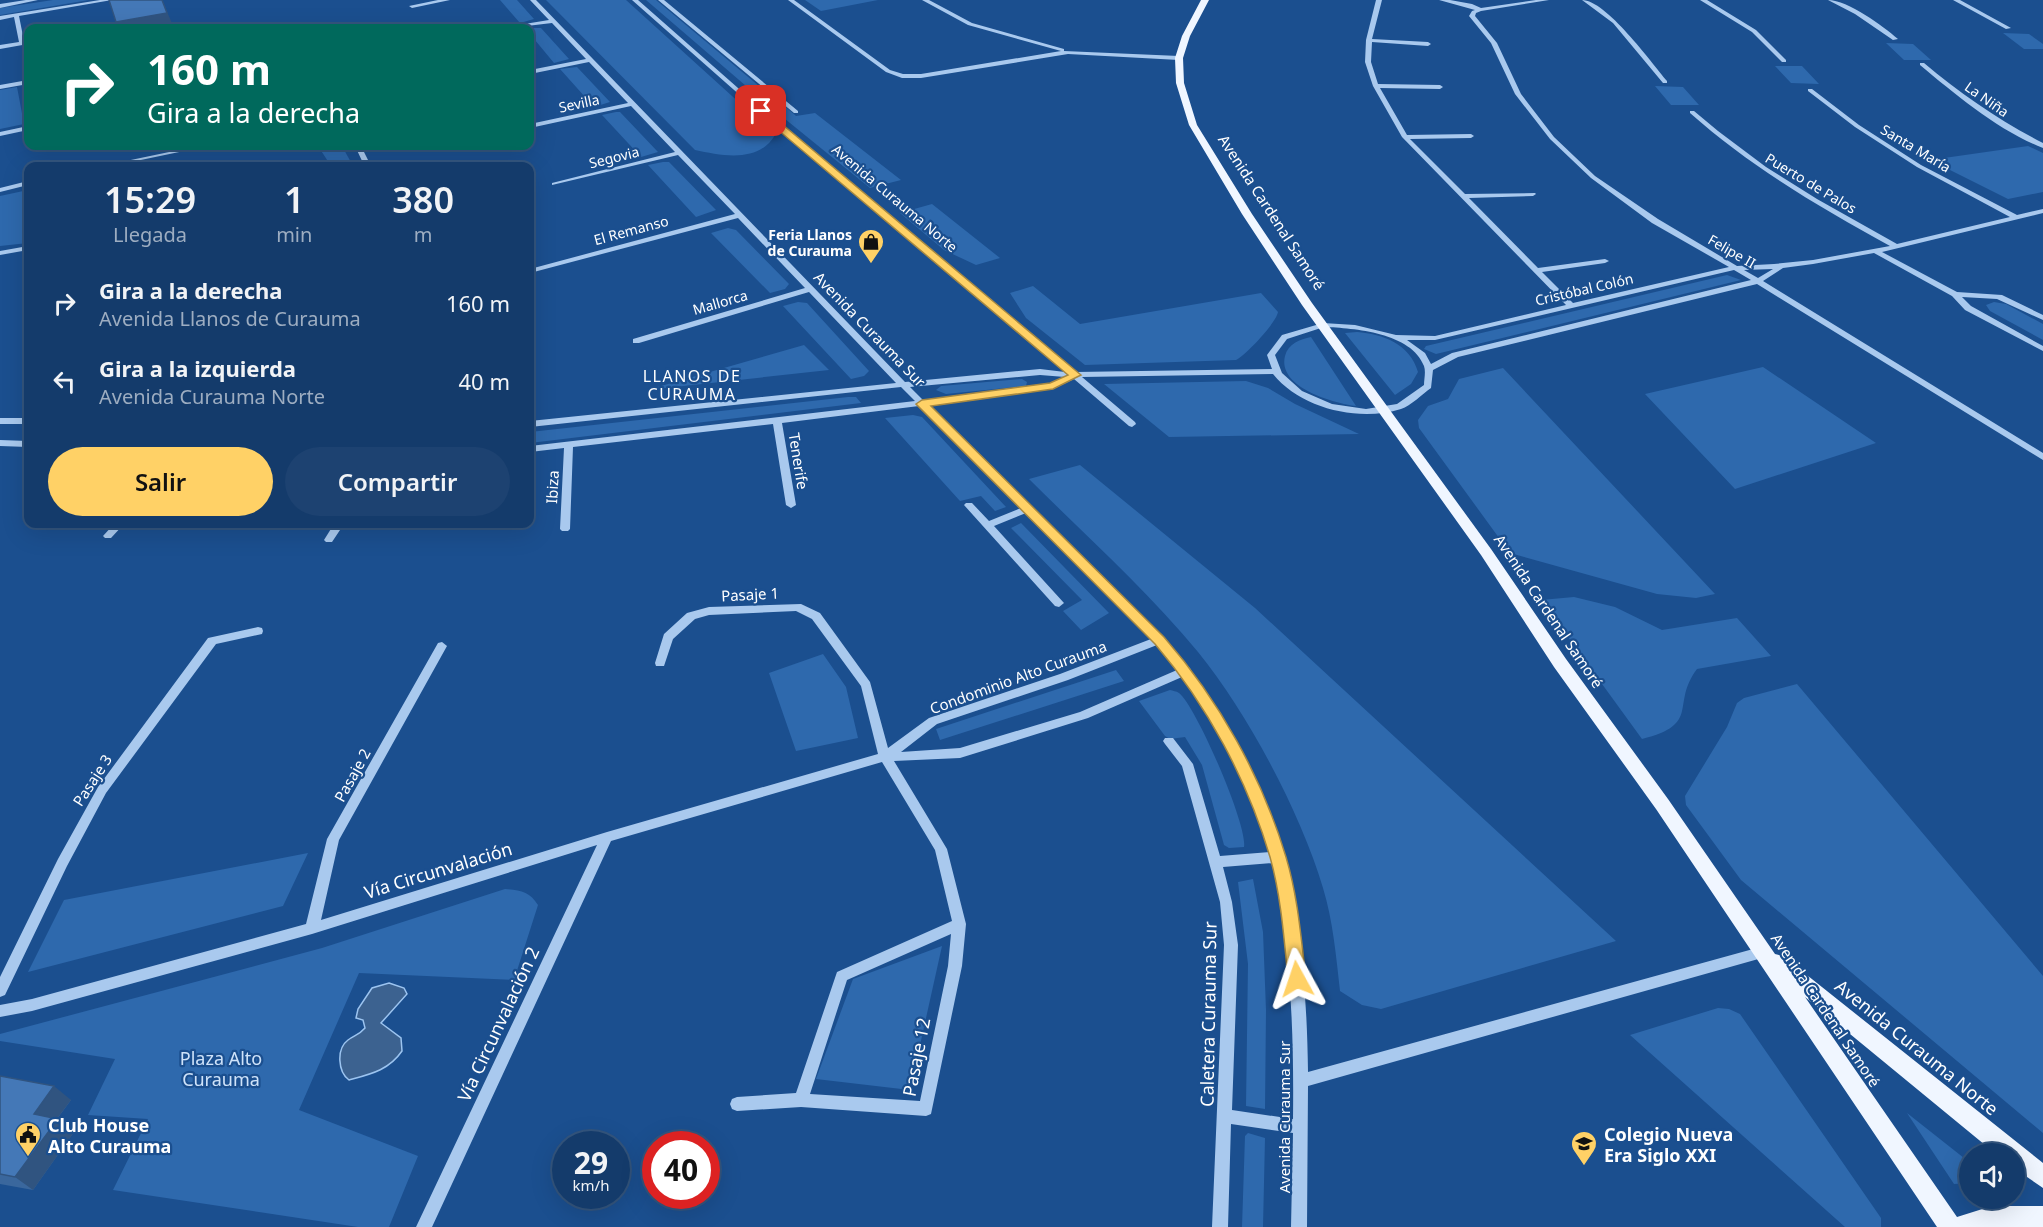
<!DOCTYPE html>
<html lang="es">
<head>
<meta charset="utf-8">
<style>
  :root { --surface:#143b6b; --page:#1d4271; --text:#f1f3f6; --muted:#9dadc1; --line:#33557e; --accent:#ffd166 }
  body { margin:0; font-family:"Noto Sans",sans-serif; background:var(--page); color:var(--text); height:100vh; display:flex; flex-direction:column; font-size:22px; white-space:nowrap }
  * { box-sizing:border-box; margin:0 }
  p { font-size:20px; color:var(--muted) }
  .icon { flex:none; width:33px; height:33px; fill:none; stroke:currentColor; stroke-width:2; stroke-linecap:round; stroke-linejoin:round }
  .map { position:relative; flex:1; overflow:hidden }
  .drawer { position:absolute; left:24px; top:162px; width:510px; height:366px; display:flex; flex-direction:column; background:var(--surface); border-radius:12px; box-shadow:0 6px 24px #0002,0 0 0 2px var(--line) }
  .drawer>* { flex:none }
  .top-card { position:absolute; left:24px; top:24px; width:510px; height:126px; border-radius:12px; box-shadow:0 6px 24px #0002,0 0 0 2px var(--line); background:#00695c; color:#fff; overflow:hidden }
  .fabs { position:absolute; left:1959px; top:1143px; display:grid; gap:12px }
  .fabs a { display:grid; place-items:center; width:66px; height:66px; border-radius:50%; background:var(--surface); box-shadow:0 6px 24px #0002,0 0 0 2px var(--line); font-size:30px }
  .speed { position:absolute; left:552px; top:1131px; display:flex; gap:12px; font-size:30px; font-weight:700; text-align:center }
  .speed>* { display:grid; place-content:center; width:78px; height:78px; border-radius:50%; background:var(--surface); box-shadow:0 6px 24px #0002,0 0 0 2px var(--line); line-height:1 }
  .speed small { font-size:15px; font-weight:400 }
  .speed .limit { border:9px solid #d22; background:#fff; color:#111 }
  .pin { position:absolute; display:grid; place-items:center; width:51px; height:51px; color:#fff; margin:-26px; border-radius:12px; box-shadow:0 3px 9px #0006 }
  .me { position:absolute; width:66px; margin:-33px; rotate:355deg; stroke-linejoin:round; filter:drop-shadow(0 0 4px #0008) }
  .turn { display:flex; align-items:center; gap:21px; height:126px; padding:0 24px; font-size:27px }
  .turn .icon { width:78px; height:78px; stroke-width:2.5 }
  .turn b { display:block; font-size:42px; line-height:51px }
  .eta { display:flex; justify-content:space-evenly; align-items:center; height:102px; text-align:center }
  .eta b { font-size:36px; font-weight:600; line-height:42px }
  .action { display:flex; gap:12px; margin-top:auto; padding:12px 24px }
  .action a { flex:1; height:69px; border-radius:36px; background:var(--accent); color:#111; font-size:24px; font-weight:600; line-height:69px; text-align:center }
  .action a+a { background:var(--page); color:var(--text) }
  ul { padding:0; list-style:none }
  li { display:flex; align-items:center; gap:18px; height:78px; padding:0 24px }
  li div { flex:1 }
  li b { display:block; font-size:22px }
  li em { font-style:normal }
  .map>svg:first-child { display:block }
</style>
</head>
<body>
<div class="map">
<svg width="2043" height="1227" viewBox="0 0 2043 1227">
  <rect width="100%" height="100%" fill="#1b4f8f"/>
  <path fill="#2e69ad" d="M 53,0 L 89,0 L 0,15 L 0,8 Z
    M 500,0 L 517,0 L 534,19 L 520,23 Z
    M 546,0 L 626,0 L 775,135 C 759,163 723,156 695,150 Z
    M 646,0 L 656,0 L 765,91 L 760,98 Z
    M 805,0 L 878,0 L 821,11 Z
    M 528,28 L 541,28 L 569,59 L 554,63 L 530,34 Z
    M 2003,33 L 2029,34 L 2043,44 L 2043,49 L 2024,49 Z
    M 1886,43 L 1913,44 L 1931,60 L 1904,60 Z
    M 1775,66 L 1802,66 L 1819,84 L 1791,83 Z
    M 577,67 L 610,102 L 594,107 L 560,69 Z
    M 1655,86 L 1683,87 L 1699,105 L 1671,105 Z
    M 17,87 L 24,124 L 0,129 L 0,90 Z
    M 778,100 L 796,116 L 815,113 L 901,180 L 870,188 L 774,110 Z
    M 616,112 L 620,112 L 658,152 L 641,157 L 602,115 Z
    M 318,146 L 342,146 L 353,166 L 331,166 Z
    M 2028,146 L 2043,153 L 2043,192 L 2008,199 L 1930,160 Z
    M 663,162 L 669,162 L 716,210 L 696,217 L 648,165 Z
    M 28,190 L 28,243 L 0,246 L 0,196 Z
    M 932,204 L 1000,258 L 976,265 L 944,250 L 900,213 Z
    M 728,228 L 736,230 L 789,284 L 785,289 L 770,293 L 711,233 Z
    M 1727,275 L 1741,280 L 1436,354 L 1424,349 L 1426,346 Z
    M 1033,286 L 1080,324 L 1261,293 L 1278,312 C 1276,323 1246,355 1236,360 L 1085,365 L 1026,318 L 1010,293 Z
    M 798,302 L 807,303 L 869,371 L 864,376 L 851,379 L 783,306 Z
    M 1994,302 L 2006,304 L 2043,324 L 2043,340 L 1990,311 L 1986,305 Z
    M 1357,332 C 1383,334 1410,344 1418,372 L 1411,384 L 1395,395 L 1345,333 Z
    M 1311,337 L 1356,406 C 1333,403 1277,387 1285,356 C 1288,344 1300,339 1311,337 Z
    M 804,345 L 829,370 L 647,390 Z
    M 1763,367 L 1876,443 L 1735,489 L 1645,394 Z
    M 1503,368 L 1715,594 L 1696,598 L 1657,594 L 1510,553 L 1419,428 L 1418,420 L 1428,406 L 1448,399 L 1459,379 Z
    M 1022,379 L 1027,382 L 1026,386 L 946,394 L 936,390 L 941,386 Z
    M 1246,381 L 1268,388 L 1295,404 L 1359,434 L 1169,437 L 1104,384 Z
    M 848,397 L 856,397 L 861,403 L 530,443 L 530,432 Z
    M 913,415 L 922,417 L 1006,507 L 995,511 L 981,496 L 960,501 L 885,418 Z
    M 1080,465 L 1255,608 L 1616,941 L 1381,1009 L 1362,1005 L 1340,991 C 1336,956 1333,921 1323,888 C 1301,813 1247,712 1198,652 C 1147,590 1086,536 1029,479 Z
    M 1021,523 L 1109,613 L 1081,630 L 1063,611 L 1082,600 L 1011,528 Z
    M 1574,597 L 1615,607 L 1662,630 L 1737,618 L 1771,656 L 1697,669 C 1670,705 1702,724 1642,739 L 1541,600 Z
    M 823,654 L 846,687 L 858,738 L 796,751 L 769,673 Z
    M 1116,670 L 1124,681 L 940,740 L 936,729 Z
    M 1797,684 L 2043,976 L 2043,1133 L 1741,880 L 1686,805 L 1685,796 L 1727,727 L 1737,703 L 1744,698 Z
    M 1170,690 C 1173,691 1176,691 1179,693 C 1196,706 1248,826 1244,847 L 1229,848 L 1224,845 L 1202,765 L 1185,737 L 1170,739 L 1165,736 L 1139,701 Z
    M 308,853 L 283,906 L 28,972 L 64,900 Z
    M 1253,879 L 1263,932 L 1266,1010 L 1265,1109 L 1246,1106 L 1248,964 L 1238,882 Z
    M 505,889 C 521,890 530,892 538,905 L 514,980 L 359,973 L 299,1110 L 418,1156 L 389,1227 L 358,1227 L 113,1190 L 148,1119 L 88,1115 L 115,1059 L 0,1041 L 0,1034 L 322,948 Z
    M 942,946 L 910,1090 L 816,1079 L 853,979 Z
    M 1718,1008 L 1729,1009 L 1740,1014 L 1881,1218 L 1881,1227 L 1845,1227 L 1630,1035 Z
    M 1907,1113 L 1969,1162 L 1969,1183 L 1954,1184 Z
    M 1248,1133 L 1265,1138 L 1263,1227 L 1242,1227 L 1245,1136 Z"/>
  <path fill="#3c6290" stroke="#9cc4f0" stroke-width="1.5" d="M 389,983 L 404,988 L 407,994 L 381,1023 L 401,1038 L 402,1051 C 389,1070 371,1074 349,1080 C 338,1072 336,1049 348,1040 C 355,1035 359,1035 365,1028 L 363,1020 L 356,1018 L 358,1009 L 372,988 Z"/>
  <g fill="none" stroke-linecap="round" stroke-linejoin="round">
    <path fill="#a9c9ee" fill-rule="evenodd" d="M 26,0 L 38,0 L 0,8 L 0,4 Z
      M 100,0 L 112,0 L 19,16 L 24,41 L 28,40 L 28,44 L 0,49 L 0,45 L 19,42 L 14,17 L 0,20 L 0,16 Z
      M 438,0 L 450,0 L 412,8 L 409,6 Z
      M 530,0 L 536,0 L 905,382 L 1040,369 L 1065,372 L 759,112 L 632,0 L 638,0 L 763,110 L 1076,372 L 1272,369 L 1267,355 L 1282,335 L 1323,323 L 1355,325 L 1396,335 L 1435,336 L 1566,305 L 1402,137 L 1373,86 L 1365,62 L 1366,40 L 1376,0 L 1382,0 L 1372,39 L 1428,42 L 1431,44 L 1428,46 L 1372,42 L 1371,62 L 1378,84 L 1440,85 L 1443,87 L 1440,89 L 1380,88 L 1407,135 L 1471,134 L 1474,136 L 1471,138 L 1410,139 L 1465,194 L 1535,193 L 1536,194 L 1533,196 L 1469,198 L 1538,268 L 1605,259 L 1609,261 L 1605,263 L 1542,272 L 1573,303 L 1729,267 L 1652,223 L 1591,178 L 1550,139 L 1515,94 L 1491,43 L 1469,16 L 1472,11 L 1475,10 L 1439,0 L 1450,0 L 1472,4 L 1481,8 L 1536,0 L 1549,0 L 1481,11 L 1476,13 L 1475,16 L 1497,43 L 1521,94 L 1554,137 L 1595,176 L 1658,219 L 1737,266 L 1774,264 L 1813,260 L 1890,246 C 1819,207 1751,167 1690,113 L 1690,111 L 1694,111 L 1718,131 L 1766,167 L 1817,199 L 1897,244 L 2010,217 L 1917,167 L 1855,127 L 1808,91 L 1808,89 L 1812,89 L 1859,125 L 1921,165 L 2017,215 L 2043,209 L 2043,213 L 1882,252 L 1957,292 L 2002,295 L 2043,315 L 2043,320 L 1997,299 L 1962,297 L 1971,306 L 2043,346 L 2043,351 L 1965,310 L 1952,296 L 1874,253 L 1813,264 L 1783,268 L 1763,281 L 2043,453 L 2043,460 L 1757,284 L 1458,357 L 1433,370 L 1431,388 C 1422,394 1411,406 1401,409 C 1359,422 1301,409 1273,374 L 1082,377 L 1135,422 L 1136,424 L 1132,427 L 1129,426 L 1074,379 L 1053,389 L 928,405 L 1163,637 L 1187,667 L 1190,668 L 1191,672 C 1285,798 1306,918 1308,1072 L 1764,946 L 1769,948 L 1771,952 L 1769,956 L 1308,1086 L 1307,1227 L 1291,1227 L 1293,1133 L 1231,1124 L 1228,1227 L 1212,1227 L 1224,945 L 1220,902 L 1182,766 L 1165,744 L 1163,741 L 1165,738 L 1173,738 L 1193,764 L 1220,856 L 1270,852 C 1252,788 1222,731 1182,677 L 1088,718 L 960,758 L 894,761 L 947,849 L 966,924 L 962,966 L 931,1114 L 926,1116 L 801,1107 L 737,1111 L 732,1109 L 730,1104 L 732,1099 L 737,1097 L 796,1093 L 837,972 L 952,921 L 935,850 L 882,762 L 611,841 L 432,1227 L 416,1227 L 597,845 L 312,934 L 32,1011 L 0,1017 L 0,1005 L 32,999 L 306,924 L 327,839 L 438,643 L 442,642 L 447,646 L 339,840 L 321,920 L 607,832 L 878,754 L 861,686 L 812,619 L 796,611 L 709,615 L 695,619 L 673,639 L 664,666 L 656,666 L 655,663 L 664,634 L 687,613 L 709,607 L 801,604 L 820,613 L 870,682 L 888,748 L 929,718 L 1060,674 L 1151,639 L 1026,513 L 994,526 L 1064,603 L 1059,607 L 1055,606 L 964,505 L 966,503 L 972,503 L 989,521 L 1021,508 L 919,406 L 782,423 L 796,505 L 791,508 L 786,505 L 773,424 L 573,447 L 570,529 L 568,531 L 562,531 L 560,529 L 564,448 L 530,452 L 530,446 L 915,401 L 901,387 L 530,427 L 530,421 L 896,383 L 809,292 L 639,343 L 633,343 L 633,339 L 805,288 L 738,218 L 530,273 L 530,269 L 735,214 L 678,155 L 552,185 L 552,183 L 675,152 L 631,106 L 530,128 L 530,124 L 628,103 L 589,62 L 530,74 L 530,70 L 586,59 L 552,23 L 510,28 L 512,26 L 549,20 ZM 1773,269 L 1758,278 L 1744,270 ZM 1734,270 L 1751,280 L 1452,353 L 1431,364 L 1425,353 L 1407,340 L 1435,340 ZM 1324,327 C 1354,328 1412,333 1424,366 C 1426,372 1424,379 1424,385 L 1397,404 L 1366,409 L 1332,404 L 1302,391 L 1282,373 L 1275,355 L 1287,339 ZM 1040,375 L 1065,377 L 1051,384 L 923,400 L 910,387 ZM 1157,645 L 1177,670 L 1080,712 L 960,748 L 901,752 L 937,724 L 1068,680 ZM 1272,863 C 1291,948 1294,1032 1293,1119 L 1232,1110 L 1238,945 L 1232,902 L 1223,867 ZM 951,934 L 948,966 L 920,1101 L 810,1094 L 847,980 Z
      M 658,0 L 664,0 L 798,111 L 798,113 L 794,113 Z
      M 788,0 L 794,0 L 890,70 L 903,74 L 921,74 L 1061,51 L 968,25 L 922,0 L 929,0 L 972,23 L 1064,49 L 1064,51 L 1179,56 L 1182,58 L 1179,60 L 1068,54 L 921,78 L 902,78 L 886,72 Z
      M 1582,0 C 1606,0 1651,62 1667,81 L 1667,83 L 1663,83 L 1613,23 Z
      M 1700,0 L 1707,0 L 1756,30 L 1786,60 L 1786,62 L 1782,62 L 1752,32 Z
      M 1828,0 C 1848,0 1883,26 1898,39 L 1893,40 L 1855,14 Z
      M 1953,0 L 1960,0 L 2011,28 L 2006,29 Z
      M 1920,63 L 1924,63 C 1961,94 2000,121 2043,143 L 2043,148 C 1999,131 1956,95 1920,65 Z
      M 28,80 L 28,84 L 0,89 L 0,85 Z
      M 28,126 L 28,130 L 0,136 L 0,132 Z
      M 198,146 L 208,146 L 112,166 L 102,166 Z
      M 355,146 L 361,146 L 370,164 L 369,165 L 361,166 L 363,163 Z
      M 28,181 L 28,185 L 0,192 L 0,188 Z
      M 28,246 L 28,250 L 0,255 L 0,251 Z
      M 0,418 L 28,418 L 28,424 L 0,424 Z
      M 0,440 L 28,441 L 28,447 L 0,446 Z
      M 114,524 L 124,524 L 111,538 L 105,538 L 103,536 Z
      M 334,524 L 344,524 L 332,542 L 326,542 L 324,540 Z
      M 258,627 L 262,628 L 263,631 L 262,634 L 216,644 L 106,793 L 67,866 L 5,995 L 0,997 L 0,977 L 58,859 L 98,787 L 208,638 Z"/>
    <path fill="#f0f6ff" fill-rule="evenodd" d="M 1201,0 L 1209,0 L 1190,36 L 1183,58 L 1184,83 L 1197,125 L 1252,214 L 1312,303 L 1491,549 L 1566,659 L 1668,799 L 1775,954 L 1783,956 L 2043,1163 L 2043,1188 L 2014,1168 L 2014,1154 L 1996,1154 L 1805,997 L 1957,1217 L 1992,1206 L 2043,1206 L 2043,1227 L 1937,1227 L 1656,809 L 1554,667 L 1481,555 L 1302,305 L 1242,214 L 1189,125 L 1176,83 L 1175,58 L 1182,36 Z"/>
  </g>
  <path fill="#3a679d" d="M 0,1076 L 71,1100 L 57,1119 L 74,1132 L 33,1190 L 0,1184 Z"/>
  <path fill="#305480" d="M 162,0 L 174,28 L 119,28 L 116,22 Z
    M 54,1086 L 71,1100 L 50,1128 L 34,1114 Z
    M 58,1119 L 74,1132 L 33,1190 L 15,1177 Z"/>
  <path fill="#4478b7" stroke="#305480" stroke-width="1.5" d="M 109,0 L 162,0 L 167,13 L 116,22 Z
    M 0,1076 L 54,1086 L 34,1114 L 58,1119 L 15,1177 L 0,1174 Z"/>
  <path fill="#ffd166" stroke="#a68842" stroke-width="1.5" d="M 758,109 L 764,109 L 1081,375 L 1053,389 L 931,406 L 1164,637 C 1219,700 1262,777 1286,857 C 1298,897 1301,938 1306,979 L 1303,985 L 1297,987 L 1290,985 L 1288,979 C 1284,938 1281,896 1270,857 C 1247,779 1207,705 1155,644 L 916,404 L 922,400 L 1050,383 L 1068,375 L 758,113 Z"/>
  <defs>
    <symbol id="shop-pin" viewBox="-11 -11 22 30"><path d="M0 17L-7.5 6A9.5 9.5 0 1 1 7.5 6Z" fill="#ffd166" stroke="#1b4f8f"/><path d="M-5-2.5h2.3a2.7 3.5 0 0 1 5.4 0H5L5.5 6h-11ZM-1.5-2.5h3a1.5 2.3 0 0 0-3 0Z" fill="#111"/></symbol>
    <symbol id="civic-pin" viewBox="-11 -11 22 30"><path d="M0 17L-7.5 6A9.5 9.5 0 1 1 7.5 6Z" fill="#ffd166" stroke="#1b4f8f"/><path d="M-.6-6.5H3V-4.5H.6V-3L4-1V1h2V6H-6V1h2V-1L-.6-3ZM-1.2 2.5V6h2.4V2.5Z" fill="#111"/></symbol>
    <symbol id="school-pin" viewBox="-11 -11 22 30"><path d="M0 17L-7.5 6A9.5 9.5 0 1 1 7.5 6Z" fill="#ffd166" stroke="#1b4f8f"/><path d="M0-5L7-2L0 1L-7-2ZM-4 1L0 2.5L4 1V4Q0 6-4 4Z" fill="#111"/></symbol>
  </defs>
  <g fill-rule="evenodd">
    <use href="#shop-pin" x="856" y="227" width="30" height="40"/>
    <use href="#civic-pin" x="13" y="1120" width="30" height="40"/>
    <use href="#school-pin" x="1569" y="1129" width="30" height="40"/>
  </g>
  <g text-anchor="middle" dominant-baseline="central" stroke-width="4.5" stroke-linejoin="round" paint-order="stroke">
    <g font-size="14" fill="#fff" stroke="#1b4f8f">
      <text transform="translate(1987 99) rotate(35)">La Niña</text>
      <text transform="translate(579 103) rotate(-12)">Sevilla</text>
      <text transform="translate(1916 148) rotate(31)">Santa María</text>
      <text transform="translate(614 157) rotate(-14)">Segovia</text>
      <text transform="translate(1811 183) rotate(31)">Puerto de Palos</text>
      <text transform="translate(895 198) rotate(40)">Avenida Curauma Norte</text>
      <text transform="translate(631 230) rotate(-15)">El Remanso</text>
      <text transform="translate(1732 251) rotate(30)">Felipe II</text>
      <text transform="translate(1584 289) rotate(-13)">Cristóbal Colón</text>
      <text transform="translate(720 302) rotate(-16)">Mallorca</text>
    </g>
    <g font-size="14" font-weight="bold" fill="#fff" stroke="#1b4f8f" text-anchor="end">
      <text x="852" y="234">Feria Llanos<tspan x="852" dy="16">de Curauma</tspan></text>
    </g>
    <g font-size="15" fill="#fff" stroke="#1b4f8f">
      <text transform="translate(1272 212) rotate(57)">Avenida Cardenal Samoré</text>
      <text transform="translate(870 329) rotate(46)">Avenida Curauma Sur</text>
      <text transform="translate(799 461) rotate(81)">Tenerife</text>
      <text transform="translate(552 487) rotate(-87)">Ibiza</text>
      <text transform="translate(750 594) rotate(-3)">Pasaje 1</text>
      <text transform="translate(1549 611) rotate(56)">Avenida Cardenal Samoré</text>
      <text transform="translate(1018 677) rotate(-20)">Condominio Alto Curauma</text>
      <text transform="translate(352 775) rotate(-61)">Pasaje 2</text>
      <text transform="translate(92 780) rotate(-57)">Pasaje 3</text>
      <text transform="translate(1826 1010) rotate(56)">Avenida Cardenal Samoré</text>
      <text transform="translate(1284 1117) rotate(-90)">Avenida Curauma Sur</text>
    </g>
    <g font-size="16" letter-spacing="1.5" fill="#fff" stroke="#1b4f8f">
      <text x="692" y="376">LLANOS DE<tspan x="692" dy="18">CURAUMA</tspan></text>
    </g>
    <g font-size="18" fill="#fff" stroke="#1b4f8f">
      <text transform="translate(438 870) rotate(-17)">Vía Circunvalación</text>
      <text transform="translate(1208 1014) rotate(-89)">Caletera Curauma Sur</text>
      <text transform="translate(498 1024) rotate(-65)">Vía Circunvalación 2</text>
      <text transform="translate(1917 1047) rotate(39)">Avenida Curauma Norte</text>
      <text transform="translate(916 1057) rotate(-79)">Pasaje 12</text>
    </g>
    <g font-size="18" fill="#cfe3fa" stroke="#1b4f8f">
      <text x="221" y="1058">Plaza Alto<tspan x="221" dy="21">Curauma</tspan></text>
    </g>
    <g font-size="18" font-weight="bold" fill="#fff" stroke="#1b4f8f" text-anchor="start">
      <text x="48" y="1125">Club House<tspan x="48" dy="21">Alto Curauma</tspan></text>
      <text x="1604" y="1134">Colegio Nueva<tspan x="1604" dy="21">Era Siglo XXI</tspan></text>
    </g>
  </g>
</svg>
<div class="fabs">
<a><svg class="icon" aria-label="sound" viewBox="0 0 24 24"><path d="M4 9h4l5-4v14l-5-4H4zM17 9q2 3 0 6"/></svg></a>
</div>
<div class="speed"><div>29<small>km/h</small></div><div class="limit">40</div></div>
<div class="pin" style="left:761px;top:111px;background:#d93025"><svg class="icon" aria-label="arrive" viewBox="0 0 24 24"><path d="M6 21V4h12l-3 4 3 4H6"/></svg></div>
<svg class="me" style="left:1297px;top:979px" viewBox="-20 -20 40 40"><path d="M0-17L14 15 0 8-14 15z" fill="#ffd166" stroke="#fff" stroke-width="4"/></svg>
<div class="top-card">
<div class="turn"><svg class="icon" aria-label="right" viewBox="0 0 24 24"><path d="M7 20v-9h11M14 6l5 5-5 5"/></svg><div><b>160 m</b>Gira a la derecha</div></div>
</div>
<section class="drawer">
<div class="eta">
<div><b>15:29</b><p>Llegada</p></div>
<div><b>1</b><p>min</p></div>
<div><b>380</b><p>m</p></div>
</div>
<ul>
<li><svg class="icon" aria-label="right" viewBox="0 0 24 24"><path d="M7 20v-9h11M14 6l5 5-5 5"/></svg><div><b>Gira a la derecha</b><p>Avenida Llanos de Curauma</p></div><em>160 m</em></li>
<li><svg class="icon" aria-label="left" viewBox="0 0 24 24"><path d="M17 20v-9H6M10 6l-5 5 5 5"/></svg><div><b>Gira a la izquierda</b><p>Avenida Curauma Norte</p></div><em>40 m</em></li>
</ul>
<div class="action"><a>Salir</a><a>Compartir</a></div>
</section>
</div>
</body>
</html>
